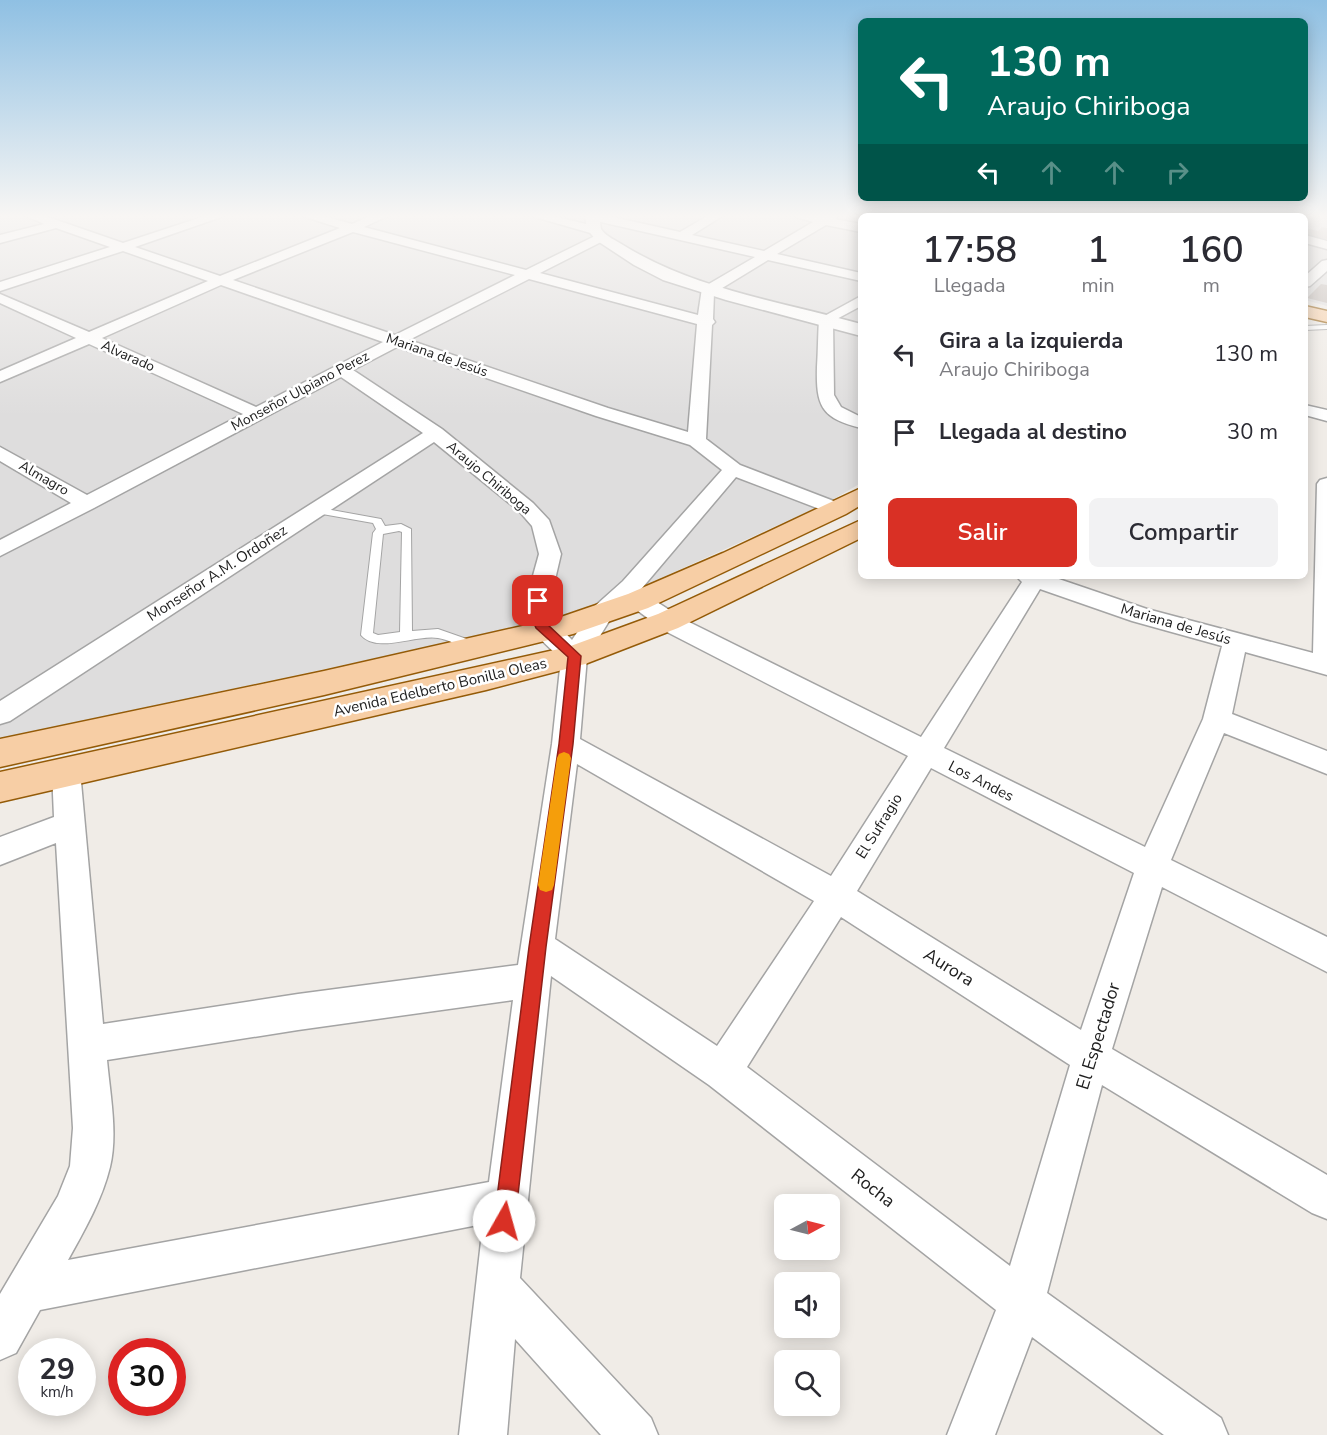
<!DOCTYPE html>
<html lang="es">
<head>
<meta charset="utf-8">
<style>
  :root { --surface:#fff; --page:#f2f2f3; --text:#2b2b33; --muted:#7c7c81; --accent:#d93025 }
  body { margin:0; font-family:"Nunito Sans",sans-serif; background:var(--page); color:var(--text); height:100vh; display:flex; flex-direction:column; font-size:22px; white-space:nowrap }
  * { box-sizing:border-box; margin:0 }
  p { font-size:20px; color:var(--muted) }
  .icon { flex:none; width:33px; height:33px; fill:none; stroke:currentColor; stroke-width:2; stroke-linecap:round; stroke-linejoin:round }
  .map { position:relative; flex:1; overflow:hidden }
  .sheet { position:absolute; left:858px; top:213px; width:450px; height:366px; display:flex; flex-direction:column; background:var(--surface); border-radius:9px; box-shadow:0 3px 15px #0003 }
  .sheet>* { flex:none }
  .guide { position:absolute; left:858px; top:18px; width:450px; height:183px; border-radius:9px; box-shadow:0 3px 15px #0003; background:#00695c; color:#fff; overflow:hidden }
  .needle { width:39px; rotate:83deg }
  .tools { position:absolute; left:774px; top:1194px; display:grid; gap:12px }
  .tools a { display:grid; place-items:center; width:66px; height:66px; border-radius:9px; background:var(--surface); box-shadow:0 3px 15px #0003; font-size:30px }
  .speed { position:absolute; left:18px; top:1338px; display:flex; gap:12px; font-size:30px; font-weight:700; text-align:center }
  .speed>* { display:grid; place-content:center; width:78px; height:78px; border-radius:50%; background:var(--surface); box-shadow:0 3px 15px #0003; line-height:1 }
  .speed small { font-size:15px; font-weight:400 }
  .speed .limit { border:9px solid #d22; background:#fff; color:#111 }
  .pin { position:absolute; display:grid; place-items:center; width:51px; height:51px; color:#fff; margin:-26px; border-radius:12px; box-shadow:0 3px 9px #0006 }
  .me { position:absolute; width:66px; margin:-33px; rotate:7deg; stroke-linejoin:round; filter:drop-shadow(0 0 4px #0008) }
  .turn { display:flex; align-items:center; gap:21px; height:126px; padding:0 30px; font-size:27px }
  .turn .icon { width:78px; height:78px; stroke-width:2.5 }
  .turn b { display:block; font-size:42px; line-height:51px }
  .lanes { display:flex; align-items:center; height:57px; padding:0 30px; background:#0003; justify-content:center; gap:30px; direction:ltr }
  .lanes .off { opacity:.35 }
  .eta { display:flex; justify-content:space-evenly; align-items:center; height:102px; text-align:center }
  .eta b { font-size:36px; font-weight:600; line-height:42px }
  .primary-button { display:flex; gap:12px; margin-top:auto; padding:12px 30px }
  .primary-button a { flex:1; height:69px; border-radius:9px; background:var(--accent); color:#fff; font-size:24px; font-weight:600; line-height:69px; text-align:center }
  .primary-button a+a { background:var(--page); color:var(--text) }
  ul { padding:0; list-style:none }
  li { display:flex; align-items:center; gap:18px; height:78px; padding:0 30px }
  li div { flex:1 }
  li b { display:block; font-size:22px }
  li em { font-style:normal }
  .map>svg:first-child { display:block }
</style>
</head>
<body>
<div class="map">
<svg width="1327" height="1435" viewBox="0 0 1327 1435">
  <rect width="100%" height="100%" fill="#f0ece7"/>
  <path fill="#dedddd" d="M 0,215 L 963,215 L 966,216 L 861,216 L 861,483 L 827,503 L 630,592 L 558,617 L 520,627 L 0,739 Z
    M 1044,215 L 1327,215 L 1327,306 L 1305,300 L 1305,216 Z"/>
  <path fill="#c0b8b3" d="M 1322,227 L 1327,228 L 1327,239 L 1305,237 L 1305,228 L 1318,231 Z
    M 1321,284 L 1327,285 L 1327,303 L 1307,298 Z"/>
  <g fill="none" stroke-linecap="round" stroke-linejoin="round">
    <defs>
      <path id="service" d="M 1327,325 L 1327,329 L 1305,330 L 1305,326 Z
        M 315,507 L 381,519 L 385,526 L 401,524 L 411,529 L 412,631 L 438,629 L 478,643 L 480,646 L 478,649 L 474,650 C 462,647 450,640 438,638 C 417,634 377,654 361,635 L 373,533 L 376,529 L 373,523 L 311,512 L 311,508 ZM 399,531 L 402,532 L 400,632 L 378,635 L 373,633 L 383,534 Z"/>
      <path id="minor" d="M 24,215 L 42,215 L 123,243 L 208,215 L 227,215 L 135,247 L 220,276 L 340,228 L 299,215 L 320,215 L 352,224 L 373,215 L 390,215 L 364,227 L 526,270 L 601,233 L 605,234 L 607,237 L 605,240 L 540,273 L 698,315 L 702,288 L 755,257 L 592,220 L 587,215 L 604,215 L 680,232 L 709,215 L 724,215 L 692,235 L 764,251 L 813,222 L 790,215 L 839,215 L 835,219 L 861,224 L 861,232 L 826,225 L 777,254 L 861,273 L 861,281 L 768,260 L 714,293 L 713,319 L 715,322 L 712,325 L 706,439 L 740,465 L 844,505 L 847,509 L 844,513 L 837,515 L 830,513 L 736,477 L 637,594 L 646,595 L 685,620 L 921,737 L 1022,582 L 1016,576 L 1050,576 L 1147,609 L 1313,653 L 1317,484 L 1320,480 L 1327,478 L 1327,675 L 1245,652 L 1232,714 L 1327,751 L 1327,774 L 1224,733 L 1171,860 L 1327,937 L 1327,972 L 1162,887 L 1112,1049 L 1327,1175 L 1327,1219 L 1312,1213 L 1102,1085 L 1047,1293 L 1221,1418 L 1228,1435 L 1164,1435 L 1032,1337 L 995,1435 L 947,1435 L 996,1310 L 709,1085 L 551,976 L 520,1278 L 651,1418 L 658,1435 L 601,1435 L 515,1339 L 507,1435 L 459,1435 L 483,1224 L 40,1310 L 16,1353 L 0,1360 L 0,1294 L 58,1196 L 70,1166 L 73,1128 L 56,843 L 0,865 L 0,837 L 54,817 L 52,771 L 56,763 L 66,759 L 76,763 L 80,771 L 103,1024 L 298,994 L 518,965 L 552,744 L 561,659 L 532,631 L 525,616 L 526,601 L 539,554 L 532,526 L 519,511 L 434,442 L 10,721 L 0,724 L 0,701 L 423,433 L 341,377 L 94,508 L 0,556 L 0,540 L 71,503 L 0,461 L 0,447 L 87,495 L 243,414 L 89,344 L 0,382 L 0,371 L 76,338 L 0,303 L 0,294 L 89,332 L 208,281 L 123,251 L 0,291 L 0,282 L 110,247 L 56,228 L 0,243 L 0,235 L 44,224 ZM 353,232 L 515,275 L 395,335 L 233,280 ZM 529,279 L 697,324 L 688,432 L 608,408 L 409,340 ZM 221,285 L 383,342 L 256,407 L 102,338 ZM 397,347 L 596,416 L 690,445 L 722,470 L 623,581 L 595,606 L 572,640 L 549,616 L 550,601 L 561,554 L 549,520 L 533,503 L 442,429 L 353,370 ZM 1040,589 L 1132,621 L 1222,646 L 1203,719 L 1145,847 L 944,748 ZM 627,603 L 667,632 L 908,756 L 831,876 L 580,739 L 587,657 L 611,618 ZM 577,764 L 814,901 L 717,1046 L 555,939 ZM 931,768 L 1134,873 L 1081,1030 L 857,891 ZM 841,917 L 1070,1065 L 1010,1266 L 747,1067 ZM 513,1000 L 489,1182 L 68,1260 C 84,1231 102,1200 110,1167 C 118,1134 110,1094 107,1060 L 298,1030 Z
        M 528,215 L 549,215 L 598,227 L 600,230 L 594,234 Z
        M 1089,215 L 1103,215 L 1104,216 L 1090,216 Z
        M 1196,215 L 1211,215 L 1212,216 L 1197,216 Z
        M 1229,215 L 1241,215 L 1228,216 Z
        M 1305,235 L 1327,241 L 1327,249 L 1305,243 Z
        M 1327,260 L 1327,271 L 1310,286 L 1305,287 L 1305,276 L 1322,261 Z
        M 861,296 L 861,306 L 833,321 L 834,395 L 841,407 L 861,417 L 861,428 C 821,418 816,406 817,367 C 818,351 818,335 819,319 Z
        M 1305,405 L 1327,410 L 1327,421 L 1305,415 Z"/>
      <path id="tertiary" d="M 585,215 L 599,215 C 600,219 600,225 601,229 C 605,236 617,241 623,245 C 696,290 780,301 861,324 L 861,336 L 726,300 L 663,280 L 634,265 L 596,240 L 587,229 Z
        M 964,215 L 981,215 L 981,216 L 964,216 Z"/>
      <path id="primary" d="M 1028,215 L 1042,215 L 1042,216 L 1028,216 Z
        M 1305,306 L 1327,311 L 1327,322 L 1305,317 Z
        M 861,488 L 861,505 L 846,514 L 648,608 L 573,634 L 324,695 L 0,767 L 0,739 L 324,671 L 558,618 L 628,594 L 723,553 Z
        M 861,520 L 861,538 L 678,628 L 585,664 L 486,690 L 0,802 L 0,772 L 568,647 L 658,614 Z"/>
    </defs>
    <use href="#service" stroke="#a4a4a4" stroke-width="2"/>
    <use href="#minor" stroke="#a4a4a4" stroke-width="3"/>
    <use href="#tertiary" stroke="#a4a4a4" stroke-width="3"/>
    <use href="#primary" stroke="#945b08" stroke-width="3"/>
    <use href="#service" fill="#fff" fill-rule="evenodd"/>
    <use href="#minor" fill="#fff" fill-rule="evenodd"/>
    <use href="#tertiary" fill="#fff" fill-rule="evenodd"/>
    <use href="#primary" fill="#f7cea5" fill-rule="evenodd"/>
  </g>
  <linearGradient id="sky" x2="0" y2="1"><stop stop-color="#8fc0e3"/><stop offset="0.52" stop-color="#f8f6f4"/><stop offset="1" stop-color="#f8f6f4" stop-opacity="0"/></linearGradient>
  <rect width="1327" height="416" fill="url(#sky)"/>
  <path fill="#d93025" stroke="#8d1f18" stroke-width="1.5" d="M 538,597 L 544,601 L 543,616 L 546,623 L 581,656 L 573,744 L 546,947 L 515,1221 L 512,1229 L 504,1232 L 497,1229 L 494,1221 L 529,947 L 559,744 L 568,657 L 536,628 L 531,616 L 532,601 Z"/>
  <path fill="#f59e0b" d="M 564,752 L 569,754 L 571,758 L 554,885 L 552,890 L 546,892 L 540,890 L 538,885 L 557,758 L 559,754 Z"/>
  <g text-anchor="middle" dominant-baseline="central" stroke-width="5" stroke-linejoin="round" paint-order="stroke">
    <g font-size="14" fill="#202020" stroke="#fff">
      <text transform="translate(437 355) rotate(19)">Mariana de Jesús</text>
      <text transform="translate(128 356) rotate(24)">Alvarado</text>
      <text transform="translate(300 391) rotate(-28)">Monseñor Ulpiano Perez</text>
      <text transform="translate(44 478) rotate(30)">Almagro</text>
      <text transform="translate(489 478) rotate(40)">Araujo Chiriboga</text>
    </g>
    <g font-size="15" fill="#202020" stroke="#fff">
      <text transform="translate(217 573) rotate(-33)">Monseñor A.M. Ordoñez</text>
      <text transform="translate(1176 624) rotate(16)">Mariana de Jesús</text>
      <text transform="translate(440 687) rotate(-13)">Avenida Edelberto Bonilla Oleas</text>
      <text transform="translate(981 781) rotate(27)">Los Andes</text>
      <text transform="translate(879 826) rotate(-58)">El Sufragio</text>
    </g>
    <g font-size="18" fill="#202020" stroke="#fff">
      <text transform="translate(949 967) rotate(32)">Aurora</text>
      <text transform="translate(1098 1036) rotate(-73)">El Espectador</text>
      <text transform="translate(873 1188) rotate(38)">Rocha</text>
    </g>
  </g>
</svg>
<div class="tools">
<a><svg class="needle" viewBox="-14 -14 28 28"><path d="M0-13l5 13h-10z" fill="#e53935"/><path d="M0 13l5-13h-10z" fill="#7c7c81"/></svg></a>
<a><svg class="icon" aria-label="sound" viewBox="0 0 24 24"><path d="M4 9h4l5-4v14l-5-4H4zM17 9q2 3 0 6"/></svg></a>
<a><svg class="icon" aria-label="search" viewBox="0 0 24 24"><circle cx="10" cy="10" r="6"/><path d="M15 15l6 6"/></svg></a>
</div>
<div class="speed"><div>29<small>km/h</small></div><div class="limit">30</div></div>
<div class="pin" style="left:538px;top:601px;background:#d93025"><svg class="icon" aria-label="arrive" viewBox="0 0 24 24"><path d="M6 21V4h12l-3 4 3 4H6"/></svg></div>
<svg class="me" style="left:504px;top:1221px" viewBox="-20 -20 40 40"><circle r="19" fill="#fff"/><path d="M0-13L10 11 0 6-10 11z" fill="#d93025"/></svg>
<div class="guide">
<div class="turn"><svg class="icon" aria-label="left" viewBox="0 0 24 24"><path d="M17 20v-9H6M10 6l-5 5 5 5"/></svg><div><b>130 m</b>Araujo Chiriboga</div></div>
<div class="lanes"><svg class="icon" aria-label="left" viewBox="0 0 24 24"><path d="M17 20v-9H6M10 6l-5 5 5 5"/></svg><svg class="icon off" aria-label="ahead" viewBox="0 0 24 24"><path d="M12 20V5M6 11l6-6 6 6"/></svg><svg class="icon off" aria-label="ahead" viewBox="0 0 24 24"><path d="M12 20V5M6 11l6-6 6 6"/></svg><svg class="icon off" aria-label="right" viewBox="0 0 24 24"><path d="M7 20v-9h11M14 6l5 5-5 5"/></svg></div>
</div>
<section class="sheet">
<div class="eta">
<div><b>17:58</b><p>Llegada</p></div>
<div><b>1</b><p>min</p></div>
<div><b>160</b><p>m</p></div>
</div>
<ul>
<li><svg class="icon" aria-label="left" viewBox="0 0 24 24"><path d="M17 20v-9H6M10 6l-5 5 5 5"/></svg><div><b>Gira a la izquierda</b><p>Araujo Chiriboga</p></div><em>130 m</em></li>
<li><svg class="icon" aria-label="arrive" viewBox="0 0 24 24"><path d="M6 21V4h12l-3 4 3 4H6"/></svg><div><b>Llegada al destino</b></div><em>30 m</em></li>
</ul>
<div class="primary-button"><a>Salir</a><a>Compartir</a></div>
</section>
</div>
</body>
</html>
